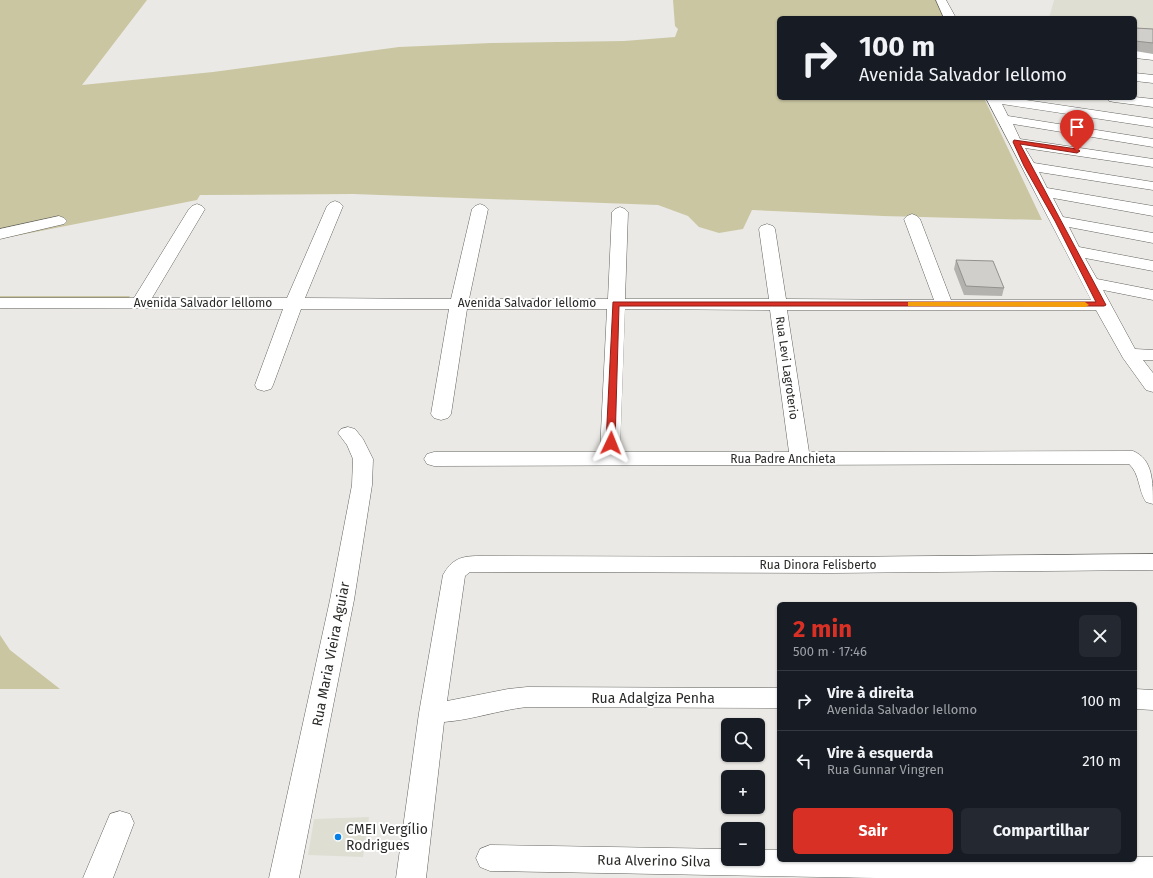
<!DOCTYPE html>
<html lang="pt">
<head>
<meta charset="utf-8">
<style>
  :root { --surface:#171b24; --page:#242831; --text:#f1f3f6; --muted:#9ea1a6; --line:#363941; --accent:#d93025 }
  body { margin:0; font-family:"Fira Sans",sans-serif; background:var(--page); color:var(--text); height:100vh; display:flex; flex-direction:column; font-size:15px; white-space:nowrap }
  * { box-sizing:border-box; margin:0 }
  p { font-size:13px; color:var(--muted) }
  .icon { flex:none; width:22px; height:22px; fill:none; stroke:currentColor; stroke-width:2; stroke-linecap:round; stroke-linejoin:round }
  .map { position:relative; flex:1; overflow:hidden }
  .side { position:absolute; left:777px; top:602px; width:360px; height:260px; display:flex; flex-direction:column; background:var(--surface); border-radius:6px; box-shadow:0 1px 3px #0004 }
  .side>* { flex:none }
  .guide { position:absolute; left:777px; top:16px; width:360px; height:84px; border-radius:6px; box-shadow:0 1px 3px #0004; background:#171b24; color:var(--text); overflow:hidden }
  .controls { position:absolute; left:721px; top:718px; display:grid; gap:8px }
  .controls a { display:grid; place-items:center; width:44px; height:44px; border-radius:6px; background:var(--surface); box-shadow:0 1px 3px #0004; font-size:20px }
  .pin { position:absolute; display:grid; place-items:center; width:34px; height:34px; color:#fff; margin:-41px -17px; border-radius:50% 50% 50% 0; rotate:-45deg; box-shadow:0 0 4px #0007 }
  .pin .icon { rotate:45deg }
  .me { position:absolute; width:44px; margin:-22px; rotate:2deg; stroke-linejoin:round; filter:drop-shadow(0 0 3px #0008) }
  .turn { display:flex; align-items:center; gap:14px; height:84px; padding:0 16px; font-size:18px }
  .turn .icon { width:52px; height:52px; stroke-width:2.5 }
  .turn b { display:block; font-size:28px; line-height:34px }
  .round { display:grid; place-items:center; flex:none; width:42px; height:42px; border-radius:6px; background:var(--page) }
  .summary { display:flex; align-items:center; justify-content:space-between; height:68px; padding:0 16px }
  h1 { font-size:24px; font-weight:700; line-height:30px; color:var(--accent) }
  .cta { display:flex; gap:8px; margin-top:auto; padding:8px 16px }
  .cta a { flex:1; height:46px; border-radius:6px; background:var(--accent); color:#fff; font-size:16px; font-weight:700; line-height:46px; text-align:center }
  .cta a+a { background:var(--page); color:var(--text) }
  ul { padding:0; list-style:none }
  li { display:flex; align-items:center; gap:12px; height:60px; padding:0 16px; border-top:1px solid var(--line) }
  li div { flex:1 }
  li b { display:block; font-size:15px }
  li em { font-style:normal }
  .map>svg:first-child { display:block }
</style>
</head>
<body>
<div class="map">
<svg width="1153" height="878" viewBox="0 0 1153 878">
  <rect width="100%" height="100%" fill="#eae9e5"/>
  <path fill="#dfded3" d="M 1054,0 L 1153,0 L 1153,39 L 1135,37 L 1135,18 L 1049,18 Z
    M 369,817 L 363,857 L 308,855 L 314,819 Z"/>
  <path fill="#cac6a2" d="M 0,0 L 147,0 L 82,85 L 213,72 L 399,47 L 491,43 L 624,41 L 675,37 L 678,29 L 675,26 L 673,0 L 938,0 L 948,18 L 779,18 L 779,98 L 984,98 L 1042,220 L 883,216 L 752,210 L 743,229 L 719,233 L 699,227 L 688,216 L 658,205 L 353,194 L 200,195 L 197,200 L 0,239 Z
    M 0,296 L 130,296 L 123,307 L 0,308 Z
    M 0,635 L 10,650 L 60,689 L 0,689 Z"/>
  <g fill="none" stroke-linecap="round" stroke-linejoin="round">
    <defs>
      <path id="minor" d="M 936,0 L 946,0 L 956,18 L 944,18 Z
        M 1135,50 L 1153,52 L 1153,60 L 1135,58 Z
        M 1135,73 L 1153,75 L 1153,83 L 1135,81 Z
        M 1135,97 L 1153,99 L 1153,107 L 1114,102 L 1109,101 L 1108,98 L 1135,98 Z
        M 986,98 L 1012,98 L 1153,119 L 1153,127 L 1002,104 L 1008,116 L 1153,139 L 1153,147 L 1013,124 L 1020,139 L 1153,159 L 1153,167 L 1025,148 L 1034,163 L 1153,182 L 1153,190 L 1039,172 L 1047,188 L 1153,206 L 1153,216 L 1053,198 L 1063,217 L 1153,233 L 1153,243 L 1069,227 L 1079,247 L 1153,261 L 1153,271 L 1085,258 L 1097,279 L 1153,290 L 1153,300 L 1103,290 L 1135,349 L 1153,350 L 1153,360 L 1143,360 L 1153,373 L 1153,392 L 1146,390 L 1123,358 L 1096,310 L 787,310 L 809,452 L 1133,451 C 1153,459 1153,482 1153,504 L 1146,502 C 1138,490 1140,474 1129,464 L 434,466 L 427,464 L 424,459 L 427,454 L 434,452 L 600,452 L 607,309 L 467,309 L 451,414 L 448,418 L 441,420 L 434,418 L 431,414 L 449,309 L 301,309 L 273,385 L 271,389 L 264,391 L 257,389 L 255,385 L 283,309 L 0,308 L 0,298 L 134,298 L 189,209 L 192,206 L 197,204 L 202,206 L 205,209 L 152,298 L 287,298 L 327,206 L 330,203 L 335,201 L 340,203 L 343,206 L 305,298 L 451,299 L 472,209 L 475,206 L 480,204 L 485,206 L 488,209 L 469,299 L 608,299 L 612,212 L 615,209 L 620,207 L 625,209 L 628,212 L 625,299 L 769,299 L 759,229 L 761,226 L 767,224 L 773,226 L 775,229 L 786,299 L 934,300 L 904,219 L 907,216 L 912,214 L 917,216 L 920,219 L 951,300 L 1091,300 ZM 625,309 L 770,310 L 789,452 L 620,452 Z
        M 59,216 L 64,218 L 67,221 L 64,224 L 0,239 L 0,229 Z
        M 348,427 L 355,429 L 363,439 L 373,459 L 372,485 L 354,600 L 299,878 L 269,878 L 330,600 L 352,485 L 353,459 L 347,445 L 338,433 L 341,429 Z
        M 1153,554 L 1153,570 L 831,573 L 470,572 L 465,576 L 447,701 L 508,689 L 527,687 L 779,688 L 779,708 L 527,707 C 499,710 472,720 444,722 L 426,878 L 396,878 L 419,713 L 443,575 C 452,559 461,556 479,556 L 831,557 Z
        M 1135,689 L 1153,690 L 1153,710 L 1135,709 Z
        M 120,811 L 130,814 L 134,823 L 113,878 L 83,878 L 110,814 Z
        M 490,845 L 728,849 L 728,859 L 758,859 L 758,850 L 779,850 L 779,860 L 1135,860 L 1135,857 L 1153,857 L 1153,878 L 876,878 L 490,871 L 480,867 L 476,858 L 480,849 Z"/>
    </defs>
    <use href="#minor" stroke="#63635f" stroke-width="1"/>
    <use href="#minor" fill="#fff" fill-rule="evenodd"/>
  </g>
  <path fill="#b3b2af" d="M 1135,28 L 1153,29 L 1153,54 L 1135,51 Z
    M 956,260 L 1004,288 L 1002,296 L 964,295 L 954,269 Z"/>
  <path fill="#d0cfcb" stroke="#92918e" d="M 1135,28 L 1153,29 L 1153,43 L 1135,41 Z
    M 956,260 L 993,261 L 1004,288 L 966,286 Z"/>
  <path fill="#d93025" stroke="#8d1f18" d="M 1014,140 L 1077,149 L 1080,151 L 1077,153 L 1020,144 L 1106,305 L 1104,306 L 619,306 L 615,443 L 614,445 L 607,445 L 606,443 L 613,302 L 1096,302 L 1055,221 L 1024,166 L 1013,142 Z"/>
  <path fill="#f59e0b" d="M 908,302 L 1085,302 L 1089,305 L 1085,307 L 910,306 L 908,306 Z"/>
  <circle fill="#0480e6" stroke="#fff" stroke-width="1.5" cx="338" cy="837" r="4"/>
  <g text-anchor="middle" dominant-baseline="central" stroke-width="4" stroke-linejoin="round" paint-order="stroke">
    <g font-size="12" fill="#2a2a28" stroke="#fff">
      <text x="203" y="303">Avenida Salvador Iellomo</text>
      <text x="527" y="303">Avenida Salvador Iellomo</text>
      <text transform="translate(787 368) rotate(82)">Rua Levi Lagroterio</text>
      <text x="783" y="459">Rua Padre Anchieta</text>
      <text x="818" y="565">Rua Dinora Felisberto</text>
    </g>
    <g font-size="14" fill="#2a2a28" stroke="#fff">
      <text transform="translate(331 654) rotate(-79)">Rua Maria Vieira Aguiar</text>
      <text x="653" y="698">Rua Adalgiza Penha</text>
      <text transform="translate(654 861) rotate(1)">Rua Alverino Silva</text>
    </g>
    <g font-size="14" fill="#2a2a28" stroke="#fff" text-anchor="start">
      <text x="346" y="829">CMEI Vergílio<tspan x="346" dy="16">Rodrigues</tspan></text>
    </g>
  </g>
</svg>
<div class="controls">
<a><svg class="icon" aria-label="search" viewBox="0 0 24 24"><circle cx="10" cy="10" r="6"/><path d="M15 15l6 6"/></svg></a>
<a>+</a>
<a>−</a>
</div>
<div class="pin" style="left:1077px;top:151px;background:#d93025"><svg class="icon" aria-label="arrive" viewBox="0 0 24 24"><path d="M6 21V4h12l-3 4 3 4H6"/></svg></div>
<svg class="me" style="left:611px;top:443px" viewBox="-20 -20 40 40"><path d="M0-17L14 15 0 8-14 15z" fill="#d93025" stroke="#fff" stroke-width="4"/></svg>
<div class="guide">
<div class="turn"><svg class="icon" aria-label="right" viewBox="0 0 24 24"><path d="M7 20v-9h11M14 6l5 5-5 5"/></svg><div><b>100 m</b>Avenida Salvador Iellomo</div></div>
</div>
<section class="side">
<div class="summary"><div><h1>2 min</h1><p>500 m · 17:46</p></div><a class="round"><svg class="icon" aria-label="close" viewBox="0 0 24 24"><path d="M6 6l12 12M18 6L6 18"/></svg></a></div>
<ul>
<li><svg class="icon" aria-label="right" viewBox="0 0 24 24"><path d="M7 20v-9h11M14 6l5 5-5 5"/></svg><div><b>Vire à direita</b><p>Avenida Salvador Iellomo</p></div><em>100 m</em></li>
<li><svg class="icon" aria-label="left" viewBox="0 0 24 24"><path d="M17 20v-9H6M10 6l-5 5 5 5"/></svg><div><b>Vire à esquerda</b><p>Rua Gunnar Vingren</p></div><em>210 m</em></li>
</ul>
<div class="cta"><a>Sair</a><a>Compartilhar</a></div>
</section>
</div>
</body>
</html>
